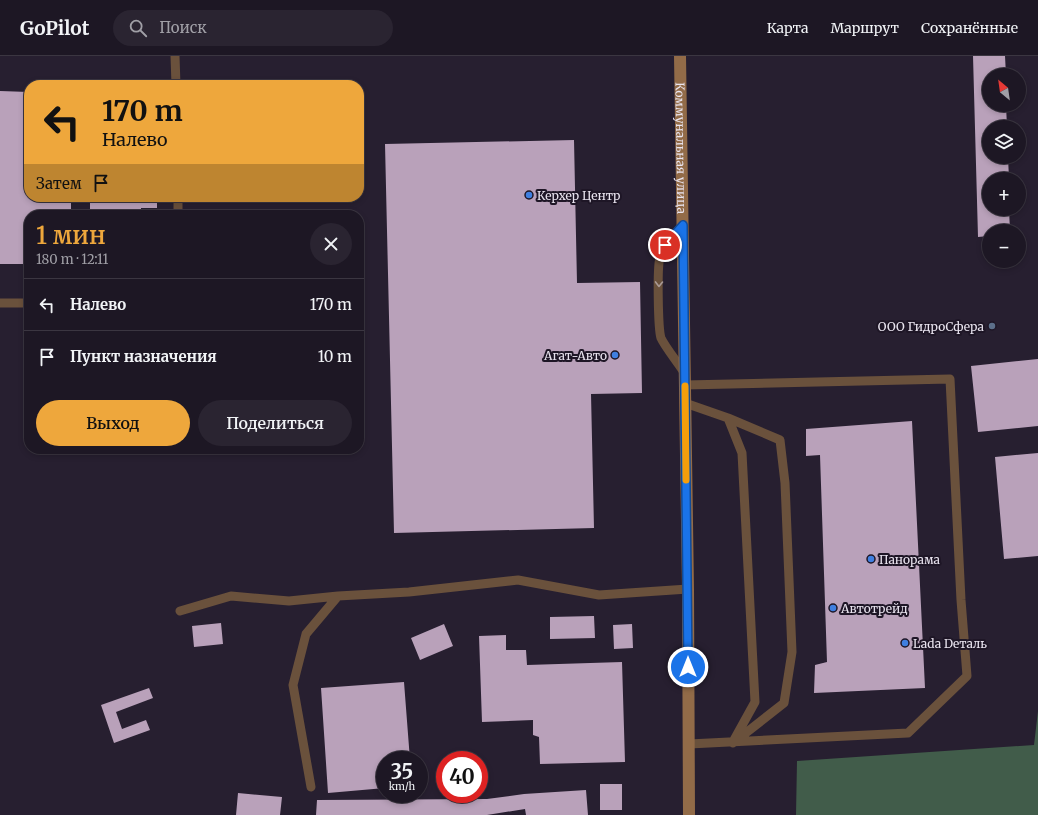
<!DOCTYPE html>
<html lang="ru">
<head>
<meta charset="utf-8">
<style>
  :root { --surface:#1d1724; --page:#2a2431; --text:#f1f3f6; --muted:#a09fa6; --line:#3b3641; --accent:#eea73c }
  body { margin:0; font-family:Merriweather,serif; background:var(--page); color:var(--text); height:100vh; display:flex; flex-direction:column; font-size:15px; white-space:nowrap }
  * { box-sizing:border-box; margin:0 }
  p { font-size:13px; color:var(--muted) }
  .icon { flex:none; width:22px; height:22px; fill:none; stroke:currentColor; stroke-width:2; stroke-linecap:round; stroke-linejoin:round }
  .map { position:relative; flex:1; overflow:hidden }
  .drawer { position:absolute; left:24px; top:154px; width:340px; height:244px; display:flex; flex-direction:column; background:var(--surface); border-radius:16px; box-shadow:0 2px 6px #0003,0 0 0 1px var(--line) }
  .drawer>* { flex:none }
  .guide { position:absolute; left:24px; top:24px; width:340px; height:122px; border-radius:16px; box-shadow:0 2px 6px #0003,0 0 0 1px var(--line); background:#eea73c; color:#111; overflow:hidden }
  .needle { width:26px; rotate:331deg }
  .controls { position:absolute; left:982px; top:12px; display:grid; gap:8px }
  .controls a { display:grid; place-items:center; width:44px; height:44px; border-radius:50%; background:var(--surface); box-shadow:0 2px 6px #0003,0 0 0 1px var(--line); font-size:20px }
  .speed { position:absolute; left:376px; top:695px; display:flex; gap:8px; font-size:20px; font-weight:700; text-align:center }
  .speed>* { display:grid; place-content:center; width:52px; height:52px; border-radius:50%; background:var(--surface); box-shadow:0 2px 6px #0003,0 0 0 1px var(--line); line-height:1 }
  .speed small { font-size:10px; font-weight:400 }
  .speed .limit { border:6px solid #d22; background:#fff; color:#111 }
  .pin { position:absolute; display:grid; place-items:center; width:34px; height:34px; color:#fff; margin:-17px; border:2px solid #fff; border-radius:50%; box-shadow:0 1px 4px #0007 }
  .me { position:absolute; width:44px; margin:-22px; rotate:0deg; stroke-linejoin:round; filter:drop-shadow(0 0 3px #0008) }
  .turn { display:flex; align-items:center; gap:14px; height:84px; padding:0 12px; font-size:18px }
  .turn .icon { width:52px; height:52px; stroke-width:2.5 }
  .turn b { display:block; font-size:28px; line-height:34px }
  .then { display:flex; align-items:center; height:38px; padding:0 12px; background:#0003; gap:8px; font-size:15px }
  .round { display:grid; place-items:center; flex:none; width:42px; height:42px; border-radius:21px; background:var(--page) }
  .headline { display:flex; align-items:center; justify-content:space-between; height:68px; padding:0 12px }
  h1 { font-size:24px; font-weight:600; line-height:30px; color:var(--accent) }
  .button { display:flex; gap:8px; margin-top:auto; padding:8px 12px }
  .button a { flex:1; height:46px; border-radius:24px; background:var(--accent); color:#111; font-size:16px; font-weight:600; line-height:46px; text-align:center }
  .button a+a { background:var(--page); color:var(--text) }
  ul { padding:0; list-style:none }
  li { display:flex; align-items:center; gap:12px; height:52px; padding:0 12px; border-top:1px solid var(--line) }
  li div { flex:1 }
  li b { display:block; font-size:15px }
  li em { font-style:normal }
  header { display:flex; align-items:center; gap:24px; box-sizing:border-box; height:56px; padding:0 20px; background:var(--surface); border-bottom:1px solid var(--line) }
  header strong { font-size:19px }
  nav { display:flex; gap:22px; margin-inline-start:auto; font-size:14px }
  .search { width:280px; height:36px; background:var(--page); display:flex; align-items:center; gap:10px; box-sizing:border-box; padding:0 14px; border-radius:22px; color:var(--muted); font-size:15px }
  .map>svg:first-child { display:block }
</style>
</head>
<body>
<header>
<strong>GoPilot</strong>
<div class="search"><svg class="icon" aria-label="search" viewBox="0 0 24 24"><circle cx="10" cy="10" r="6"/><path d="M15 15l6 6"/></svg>Поиск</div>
<nav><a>Карта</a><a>Маршрут</a><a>Сохранённые</a></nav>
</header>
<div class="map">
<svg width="1038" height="759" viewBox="0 0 1038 759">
  <rect width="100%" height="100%" fill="#271f30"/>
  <path fill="#415c4a" d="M 1038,655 L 1038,759 L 796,759 L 797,705 L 1034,689 Z"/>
  <path fill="#b9a1ba" d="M 973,0 L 1005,0 L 1006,19 L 989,19 L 989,49 L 1006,49 L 1007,71 L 989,71 L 989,101 L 1008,101 L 1009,123 L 989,123 L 989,153 L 1009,153 L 1010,175 L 989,175 L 989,180 L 978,181 Z
    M 0,35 L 29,36 L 29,141 L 71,141 L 71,159 L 29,159 L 29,208 L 0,208 Z
    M 574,84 L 577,227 L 640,226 L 642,337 L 591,338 L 594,472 L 394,477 L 385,88 Z
    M 90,141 L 157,141 L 157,152 L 141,152 L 141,159 L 90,159 Z
    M 1038,303 L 1038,370 L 978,376 L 971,310 Z
    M 912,365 L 925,632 L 814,637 L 815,609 L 827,606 L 820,399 L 806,400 L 806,373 Z
    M 1038,397 L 1038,500 L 1004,503 L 995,401 Z
    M 594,560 L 595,582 L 550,583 L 550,561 Z
    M 221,567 L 223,588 L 194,591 L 192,570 Z
    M 444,568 L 453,590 L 420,604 L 411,582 Z
    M 632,568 L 633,592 L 614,593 L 613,569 Z
    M 506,579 L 506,594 L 526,594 L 527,609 L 622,606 L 625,706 L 540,708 L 539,681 L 533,679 L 533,664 L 482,666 L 479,580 Z
    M 404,626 L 410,704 L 385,704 L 385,732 L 328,737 L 321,632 Z
    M 149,632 L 153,642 L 116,656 L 122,673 L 146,664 L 150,674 L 114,687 L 101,649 Z
    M 451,697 L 471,697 L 471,704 L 451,704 Z
    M 600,728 L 622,728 L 622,754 L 600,754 Z
    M 586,734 L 588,759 L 526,759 L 525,753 L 487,759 L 316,759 L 317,744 L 487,743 L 524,738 Z
    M 238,737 L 282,741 L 280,759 L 236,759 Z"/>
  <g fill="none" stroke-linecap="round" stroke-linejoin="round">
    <path stroke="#6a513c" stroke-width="9" d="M 175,0 L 176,29
      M 178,141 L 178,159
      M 683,169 C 674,179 664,188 660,202 C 657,210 658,273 661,282 C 665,291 679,308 685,318
      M 0,247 L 29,247
      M 685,329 L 950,323 L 961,544 L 967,620 L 908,677 L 689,688
      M 685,347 L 728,362 L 780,384 L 785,427 L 792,596 L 784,647 L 733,687
      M 728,362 L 742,397 L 755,646 L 734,684
      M 180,555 L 231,540 L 289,545 L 338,540
      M 311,731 L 293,629 L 306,578 L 338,540 L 409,536 L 518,524 L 599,539 L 688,533"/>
    <path stroke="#926b48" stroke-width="12" id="s1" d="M 680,0 L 688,533 L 689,759"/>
  </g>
  <defs><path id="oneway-chevron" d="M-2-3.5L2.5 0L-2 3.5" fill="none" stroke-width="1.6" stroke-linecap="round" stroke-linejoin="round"/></defs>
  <use stroke="#aa9a96" href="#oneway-chevron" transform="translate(659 228) rotate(91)"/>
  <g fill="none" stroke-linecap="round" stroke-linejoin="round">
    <defs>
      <path id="route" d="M 665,189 L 683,169 L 688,611"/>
    </defs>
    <use href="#route" stroke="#114b97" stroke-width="10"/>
    <use href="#route" stroke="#1a73e8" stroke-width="7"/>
    <path stroke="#f59e0b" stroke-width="7" d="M 685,330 L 686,424"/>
  </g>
  <g fill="#3f7fe0" stroke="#1e1626" stroke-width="1.5">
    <circle cx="529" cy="139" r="4"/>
    <circle cx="615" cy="299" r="4"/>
    <circle cx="871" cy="503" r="4"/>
    <circle cx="833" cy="552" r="4"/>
    <circle cx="905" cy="587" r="4"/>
  </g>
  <circle fill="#5c6f8a" stroke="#1e1626" stroke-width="1.5" cx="992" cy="270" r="4"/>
  <g text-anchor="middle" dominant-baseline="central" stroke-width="4" stroke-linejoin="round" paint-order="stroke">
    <g font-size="12" fill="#e9e4ef" stroke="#1e1626">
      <text stroke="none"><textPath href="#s1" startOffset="92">Коммунальная улица</textPath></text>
    </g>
    <g font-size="12" fill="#e9e4ef" stroke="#1e1626" text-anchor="start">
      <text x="537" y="139">Керхер Центр</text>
      <text x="984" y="270" text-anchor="end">ООО ГидроСфера</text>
      <text x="607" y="299" text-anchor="end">Агат-Авто</text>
      <text x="879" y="503">Панорама</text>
      <text x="841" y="552">Автотрейд</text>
      <text x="913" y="587">Lada Dеталь</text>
    </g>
  </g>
</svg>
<div class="controls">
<a><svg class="needle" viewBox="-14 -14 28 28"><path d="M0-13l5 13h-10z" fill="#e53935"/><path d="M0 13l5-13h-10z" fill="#a09fa6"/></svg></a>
<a><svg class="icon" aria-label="layers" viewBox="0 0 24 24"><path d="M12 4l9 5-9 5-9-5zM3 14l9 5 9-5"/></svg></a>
<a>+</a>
<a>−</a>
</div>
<div class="speed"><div>35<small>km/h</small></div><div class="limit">40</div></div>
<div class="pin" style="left:665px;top:189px;background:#d93025"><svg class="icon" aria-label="arrive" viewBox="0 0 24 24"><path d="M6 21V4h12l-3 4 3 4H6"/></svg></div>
<svg class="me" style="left:688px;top:611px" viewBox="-20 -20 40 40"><circle r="17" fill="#1a73e8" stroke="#fff" stroke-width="3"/><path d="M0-11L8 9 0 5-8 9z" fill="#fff"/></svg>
<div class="guide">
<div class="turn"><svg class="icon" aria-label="left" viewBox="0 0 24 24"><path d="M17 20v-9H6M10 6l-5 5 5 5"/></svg><div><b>170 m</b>Налево</div></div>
<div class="then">Затем<svg class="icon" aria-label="arrive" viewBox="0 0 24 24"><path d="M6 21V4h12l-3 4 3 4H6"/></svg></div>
</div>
<section class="drawer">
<div class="headline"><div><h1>1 мин</h1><p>180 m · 12:11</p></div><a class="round"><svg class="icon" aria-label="close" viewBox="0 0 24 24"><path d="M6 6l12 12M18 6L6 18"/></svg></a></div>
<ul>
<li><svg class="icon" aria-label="left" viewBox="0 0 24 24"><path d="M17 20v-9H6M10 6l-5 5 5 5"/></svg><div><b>Налево</b></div><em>170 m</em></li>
<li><svg class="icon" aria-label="arrive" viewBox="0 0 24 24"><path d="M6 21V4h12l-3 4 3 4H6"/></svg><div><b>Пункт назначения</b></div><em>10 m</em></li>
</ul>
<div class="button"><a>Выход</a><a>Поделиться</a></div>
</section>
</div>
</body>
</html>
